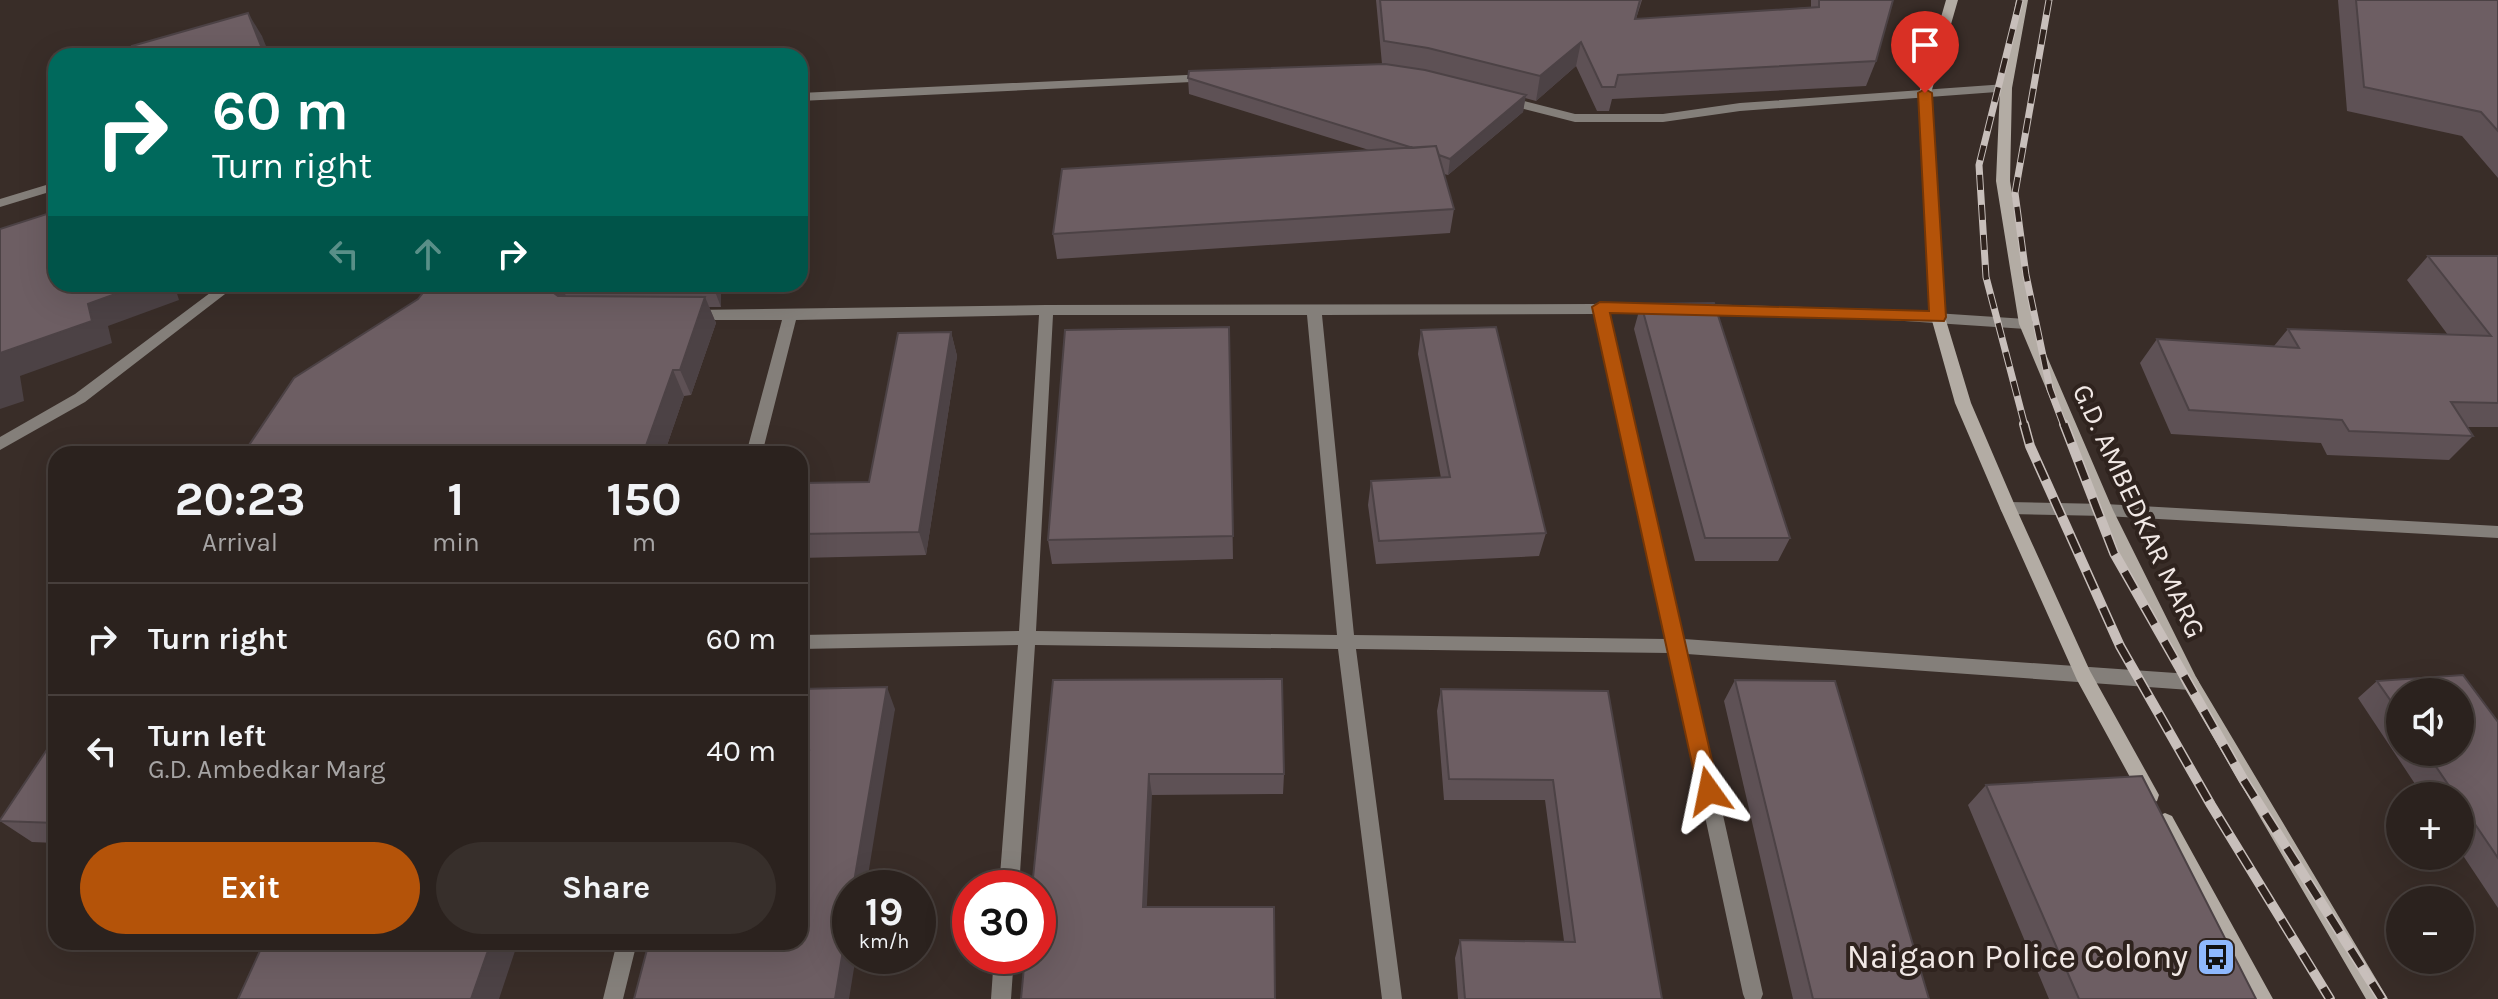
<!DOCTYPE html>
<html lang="en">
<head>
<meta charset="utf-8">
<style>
  :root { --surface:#2b221e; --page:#372f2b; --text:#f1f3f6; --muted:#a6a4a4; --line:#473f3c; --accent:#b45309 }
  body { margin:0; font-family:Karla,sans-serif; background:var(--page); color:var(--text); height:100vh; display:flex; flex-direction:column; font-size:30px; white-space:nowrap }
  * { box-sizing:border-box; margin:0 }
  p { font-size:26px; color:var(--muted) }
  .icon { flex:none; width:44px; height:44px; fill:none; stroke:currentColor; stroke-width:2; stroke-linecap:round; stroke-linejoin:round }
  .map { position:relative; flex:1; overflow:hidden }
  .sheet { position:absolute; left:48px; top:446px; width:760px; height:504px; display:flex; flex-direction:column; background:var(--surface); border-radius:24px; box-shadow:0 8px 32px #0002,0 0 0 2px var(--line) }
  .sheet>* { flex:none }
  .guide { position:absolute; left:48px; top:48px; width:760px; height:244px; border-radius:24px; box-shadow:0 8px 32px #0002,0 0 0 2px var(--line); background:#00695c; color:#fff; overflow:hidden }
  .tools { position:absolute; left:2386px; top:678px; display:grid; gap:16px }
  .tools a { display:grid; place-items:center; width:88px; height:88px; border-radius:50%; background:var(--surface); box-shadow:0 8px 32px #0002,0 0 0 2px var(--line); font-size:40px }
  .speed { position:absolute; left:832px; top:870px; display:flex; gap:16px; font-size:40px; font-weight:700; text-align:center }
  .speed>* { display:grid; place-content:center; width:104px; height:104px; border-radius:50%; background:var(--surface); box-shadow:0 8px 32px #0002,0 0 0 2px var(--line); line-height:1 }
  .speed small { font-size:20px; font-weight:400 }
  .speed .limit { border:12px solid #d22; background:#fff; color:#111 }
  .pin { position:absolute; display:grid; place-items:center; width:68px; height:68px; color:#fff; margin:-82px -34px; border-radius:50% 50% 50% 0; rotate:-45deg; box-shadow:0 0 8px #0007 }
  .pin .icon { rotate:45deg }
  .me { position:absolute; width:88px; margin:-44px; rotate:348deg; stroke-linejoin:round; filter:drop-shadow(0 0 6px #0008) }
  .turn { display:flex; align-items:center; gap:28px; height:168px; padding:0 32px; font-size:36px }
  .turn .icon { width:104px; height:104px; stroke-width:2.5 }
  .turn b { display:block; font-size:56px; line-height:68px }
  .lanes { display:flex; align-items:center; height:76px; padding:0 32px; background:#0003; justify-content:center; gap:40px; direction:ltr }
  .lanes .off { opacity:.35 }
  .eta { display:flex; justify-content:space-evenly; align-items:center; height:136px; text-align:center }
  .eta b { font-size:48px; font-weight:700; line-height:56px }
  .cta { display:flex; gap:16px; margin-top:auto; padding:16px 32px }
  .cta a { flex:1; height:92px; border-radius:48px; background:var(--accent); color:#fff; font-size:32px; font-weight:700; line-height:92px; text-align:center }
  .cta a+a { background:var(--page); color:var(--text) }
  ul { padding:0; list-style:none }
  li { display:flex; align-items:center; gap:24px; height:112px; padding:0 32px; border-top:2px solid var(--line) }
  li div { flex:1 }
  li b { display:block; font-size:30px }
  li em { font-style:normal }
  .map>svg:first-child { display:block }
</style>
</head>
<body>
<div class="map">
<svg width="2498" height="999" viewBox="0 0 2498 999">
  <rect width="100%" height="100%" fill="#392d28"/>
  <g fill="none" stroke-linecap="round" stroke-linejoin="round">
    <path fill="#847f7a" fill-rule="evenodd" d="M 1208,74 L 1212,75 L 1212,81 L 800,101 L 800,93 Z
      M 2006,84 L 2012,88 L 2010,91 L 1740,111 L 1663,122 L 1575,122 L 1500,103 L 1498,100 L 1504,96 L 1575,114 L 1663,114 L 1740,103 Z
      M 56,182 L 56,190 L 0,207 L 0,199 Z
      M 222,284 L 238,284 L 85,402 L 0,450 L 0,437 L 75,394 Z
      M 1600,302 L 1661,304 L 1668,309 L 1661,314 L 1609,314 L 1684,639 L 2190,674 L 2196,677 L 2199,682 L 2196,687 L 2190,690 L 1687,654 L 1763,994 L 1761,999 L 1745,999 L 1743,994 L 1670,653 L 1356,649 L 1402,999 L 1382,999 L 1338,649 L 1035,645 L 1019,888 L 999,888 L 1018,645 L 800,649 L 800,635 L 1019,631 L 1039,315 L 796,320 L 762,454 L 746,454 L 782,320 L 692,320 L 685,315 L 692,310 L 1046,305 L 1595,304 ZM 1594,314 L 1667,639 L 1354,635 L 1322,315 ZM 1053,315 L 1307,315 L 1337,635 L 1036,631 Z
      M 1696,304 L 1874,309 L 2026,319 L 2033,324 L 2026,329 L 1874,319 L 1696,314 L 1689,309 Z
      M 2008,502 L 2105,504 L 2498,526 L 2498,538 L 2105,516 L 2008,514 L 2002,512 L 2000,508 L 2002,504 Z
      M 617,942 L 637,942 L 623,999 L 603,999 Z
      M 994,956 L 1014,956 L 1011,999 L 991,999 Z"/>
    <path fill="#b3aca4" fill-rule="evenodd" d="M 1946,0 L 1958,0 L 1931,93 L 1945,317 L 1971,403 L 2016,508 L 2090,671 L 2159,795 L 2157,801 L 2150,804 L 2143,801 L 2077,680 L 2000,508 L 1955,403 L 1931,317 L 1919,93 Z
      M 2016,0 L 2028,0 L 2012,88 L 2010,181 L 2033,324 L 2113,510 L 2196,677 L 2388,999 L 2366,999 L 2184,687 L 2097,510 L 2019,324 L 1996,181 L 2000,88 Z
      M 2165,813 L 2172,816 L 2273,999 L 2252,999 L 2158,828 L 2155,822 L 2158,816 Z"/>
    <defs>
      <path id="rail-far1" d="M 2020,0 L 1979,165 L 1986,277 L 2025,426
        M 2049,0 L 2015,193 L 2026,275 L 2050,389 L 2064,426"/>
      <path id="rail" d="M 2024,424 L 2030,446 L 2120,646 L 2211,805 L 2330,999
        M 2064,424 L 2114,553 L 2243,779 L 2382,999"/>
    </defs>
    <use href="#rail-far1" stroke="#c8bfbb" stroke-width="7"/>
    <use href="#rail" stroke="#c8bfbb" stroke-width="10"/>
    <use href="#rail-far1" stroke="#2f231e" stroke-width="5" stroke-dasharray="15" stroke-linecap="butt"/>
    <use href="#rail" stroke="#2f231e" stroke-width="7" stroke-dasharray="20" stroke-linecap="butt"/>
  </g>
  <path fill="#5e5155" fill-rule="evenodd" d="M 1376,0 L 1642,0 L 1636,19 L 1811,7 L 1811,0 L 1893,0 L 1876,61 L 1866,86 L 1612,99 L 1609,111 L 1597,111 L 1576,66 L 1536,101 L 1525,98 L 1523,112 L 1448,175 L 1444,174 L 1454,209 L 1450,233 L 1057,259 L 1053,234 L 1369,150 L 1189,94 L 1188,78 L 1382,64 Z
    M 2338,0 L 2498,0 L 2498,178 L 2462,136 L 2347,111 Z
    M 2428,256 L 2498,256 L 2498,427 L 2467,427 L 2473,436 L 2449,460 L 2327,455 L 2321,443 L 2171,434 L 2140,363 L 2157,339 L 2274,346 L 2288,329 L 2448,335 L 2407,280 Z
    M 430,284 L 721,284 L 721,307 L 709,307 L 716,323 L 691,395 L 684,396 L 664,454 L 243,454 L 418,299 Z
    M 1641,304 L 1790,538 L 1778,561 L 1695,561 L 1634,329 Z
    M 1229,327 L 1233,559 L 1052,564 L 1048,540 Z
    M 1421,330 L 1546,533 L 1539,556 L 1376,564 L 1368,505 L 1371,481 L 1441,478 L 1418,354 Z
    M 951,332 L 957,356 L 926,555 L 800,558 L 800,483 L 869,482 Z
    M 1053,680 L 1284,774 L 1283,794 L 1152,795 L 1021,999 Z
    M 1735,680 L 1929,999 L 1793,999 L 1724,701 Z
    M 2377,681 L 2498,722 L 2498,908 L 2460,851 L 2460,796 L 2423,796 L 2358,698 ZM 2400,692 L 2460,752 L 2400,752 Z
    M 800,689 L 895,709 L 800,942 L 805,773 L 800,773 Z
    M 1441,689 L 1608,691 L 1662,999 L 1458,999 L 1455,958 L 1460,940 L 1564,941 L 1545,800 L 1444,800 L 1437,711 Z
    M 56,736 L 56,843 L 32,842 L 0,821 Z
    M 1986,785 L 2256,999 L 2049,999 L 1968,805 Z"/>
  <path fill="#4c4245" d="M 248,13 L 262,36 L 270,56 L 265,56 Z
    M 1581,42 L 1576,66 L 1536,101 L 1540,76 Z
    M 1526,95 L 1523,112 L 1448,175 L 1450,159 Z
    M 143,284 L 174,284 L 179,300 L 108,326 L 112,343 L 20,376 L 24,401 L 0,409 L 0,353 L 88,304 Z
    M 553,284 L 560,284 L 571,306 L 547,288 Z
    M 712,284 L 721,284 L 721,307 Z
    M 705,297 L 716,323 L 691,395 L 680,370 Z
    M 951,332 L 957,356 L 926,555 L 919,532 Z
    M 673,370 L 684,396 L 664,454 L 643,454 Z
    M 887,687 L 895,709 L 866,888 L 853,888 Z
    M 1149,774 L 1152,795 L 1146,925 L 1143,907 Z
    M 850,908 L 850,956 L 856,956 L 849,999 L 835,999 Z
    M 491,942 L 518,942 L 499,999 L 471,999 Z"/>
  <path fill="#6d5e63" stroke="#4c4245" stroke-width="2" d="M 1380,0 L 1640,0 L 1635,19 L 1819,7 L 1819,0 L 1893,0 L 1876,61 L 1618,75 L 1615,87 L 1602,87 L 1581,42 L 1540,76 L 1428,48 L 1384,41 Z
    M 2356,0 L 2498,0 L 2498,131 L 2481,112 L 2364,87 Z
    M 248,13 L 265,56 L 135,56 L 132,46 Z
    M 1385,64 L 1425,70 L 1526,95 L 1450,159 L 1439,155 L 1436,146 L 1413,148 L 1188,78 L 1189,71 Z
    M 1436,146 L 1454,209 L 1053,234 L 1062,169 Z
    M 56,211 L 56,284 L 143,284 L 88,304 L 92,321 L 0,353 L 0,229 Z
    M 2428,256 L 2498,256 L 2498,403 L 2451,402 L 2473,436 L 2349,431 L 2342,420 L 2189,410 L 2157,339 L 2299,348 L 2288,329 L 2491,336 Z
    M 430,284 L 553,284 L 547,288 L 558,296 L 705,297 L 680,370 L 673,370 L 643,454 L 243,454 L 294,378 L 418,299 Z
    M 1714,303 L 1790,538 L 1705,538 L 1641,304 Z
    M 1229,327 L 1233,536 L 1048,540 L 1065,330 Z
    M 1496,327 L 1546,533 L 1379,541 L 1371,481 L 1450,477 L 1421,330 Z
    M 951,332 L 919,532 L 800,534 L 800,483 L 869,482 L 898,333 Z
    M 2463,675 L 2498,722 L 2498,858 L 2460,802 L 2460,796 L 2456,796 L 2426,752 L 2460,752 L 2460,692 L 2400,692 L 2400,714 L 2377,681 Z
    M 1282,679 L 1284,774 L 1149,774 L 1143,907 L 1274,907 L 1275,999 L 1021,999 L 1025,956 L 1038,956 L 1038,888 L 1032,888 L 1053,680 Z
    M 1735,680 L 1835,681 L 1929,999 L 1813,999 Z
    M 887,687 L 853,888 L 850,888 L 850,908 L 835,999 L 634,999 L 649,942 L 800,942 L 800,796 L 809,751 L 800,752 L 800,689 Z
    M 1441,689 L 1608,691 L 1662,999 L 1465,999 L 1460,940 L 1575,942 L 1553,780 L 1449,779 Z
    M 56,736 L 56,823 L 0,821 L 0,820 Z
    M 2142,776 L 2256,999 L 2079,999 L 1986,785 Z
    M 264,942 L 491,942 L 471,999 L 238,999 Z"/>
  <path fill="#b45309" stroke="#753606" stroke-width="2" d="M 1925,89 L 1932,93 L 1946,317 L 1944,321 L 1610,313 L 1719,791 L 1716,798 L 1709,800 L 1701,798 L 1698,791 L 1592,307 L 1600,302 L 1929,311 L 1918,93 Z"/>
  <defs>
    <symbol id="bus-square" viewBox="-11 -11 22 22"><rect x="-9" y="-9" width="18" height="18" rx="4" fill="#8eb8fd" stroke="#2f231e"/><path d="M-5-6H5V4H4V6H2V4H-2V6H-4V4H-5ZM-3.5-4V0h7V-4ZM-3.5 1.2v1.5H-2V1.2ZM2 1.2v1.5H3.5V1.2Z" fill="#111"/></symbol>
  </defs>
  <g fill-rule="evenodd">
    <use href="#bus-square" x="2194" y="935" width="44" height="44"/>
  </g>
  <g text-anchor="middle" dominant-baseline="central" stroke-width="8" stroke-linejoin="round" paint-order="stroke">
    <g font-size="28" fill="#f1e8e5" stroke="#2f231e">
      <text transform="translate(2139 511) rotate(65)">G.D. AMBEDKAR MARG</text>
    </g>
    <g font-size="34" fill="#f1e8e5" stroke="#2f231e" text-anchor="end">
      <text x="2188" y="957">Naigaon Police Colony</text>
    </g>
  </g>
</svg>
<div class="tools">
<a><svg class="icon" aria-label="sound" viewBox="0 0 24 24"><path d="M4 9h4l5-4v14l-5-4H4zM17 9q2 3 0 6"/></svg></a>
<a>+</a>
<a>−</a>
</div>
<div class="speed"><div>19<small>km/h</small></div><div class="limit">30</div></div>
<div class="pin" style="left:1925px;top:93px;background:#d93025"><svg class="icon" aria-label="arrive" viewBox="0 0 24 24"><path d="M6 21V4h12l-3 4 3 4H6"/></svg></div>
<svg class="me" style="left:1709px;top:791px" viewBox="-20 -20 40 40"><path d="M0-17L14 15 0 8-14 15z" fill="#b45309" stroke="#fff" stroke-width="4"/></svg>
<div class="guide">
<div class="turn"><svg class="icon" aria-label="right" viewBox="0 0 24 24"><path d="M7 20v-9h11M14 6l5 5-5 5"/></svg><div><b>60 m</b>Turn right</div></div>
<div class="lanes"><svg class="icon off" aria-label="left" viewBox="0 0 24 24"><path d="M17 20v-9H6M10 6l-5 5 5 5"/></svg><svg class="icon off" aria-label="ahead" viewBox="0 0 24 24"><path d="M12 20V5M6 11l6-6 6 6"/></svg><svg class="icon" aria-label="right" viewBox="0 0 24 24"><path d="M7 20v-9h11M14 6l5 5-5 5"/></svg></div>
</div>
<section class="sheet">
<div class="eta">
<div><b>20:23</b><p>Arrival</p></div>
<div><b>1</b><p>min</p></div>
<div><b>150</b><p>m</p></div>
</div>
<ul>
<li><svg class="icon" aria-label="right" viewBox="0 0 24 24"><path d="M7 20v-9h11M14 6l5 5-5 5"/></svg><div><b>Turn right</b></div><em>60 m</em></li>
<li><svg class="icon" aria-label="left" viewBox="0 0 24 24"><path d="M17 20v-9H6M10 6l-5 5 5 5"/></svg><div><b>Turn left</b><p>G.D. Ambedkar Marg</p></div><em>40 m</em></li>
</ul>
<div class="cta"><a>Exit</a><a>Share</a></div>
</section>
</div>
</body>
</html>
